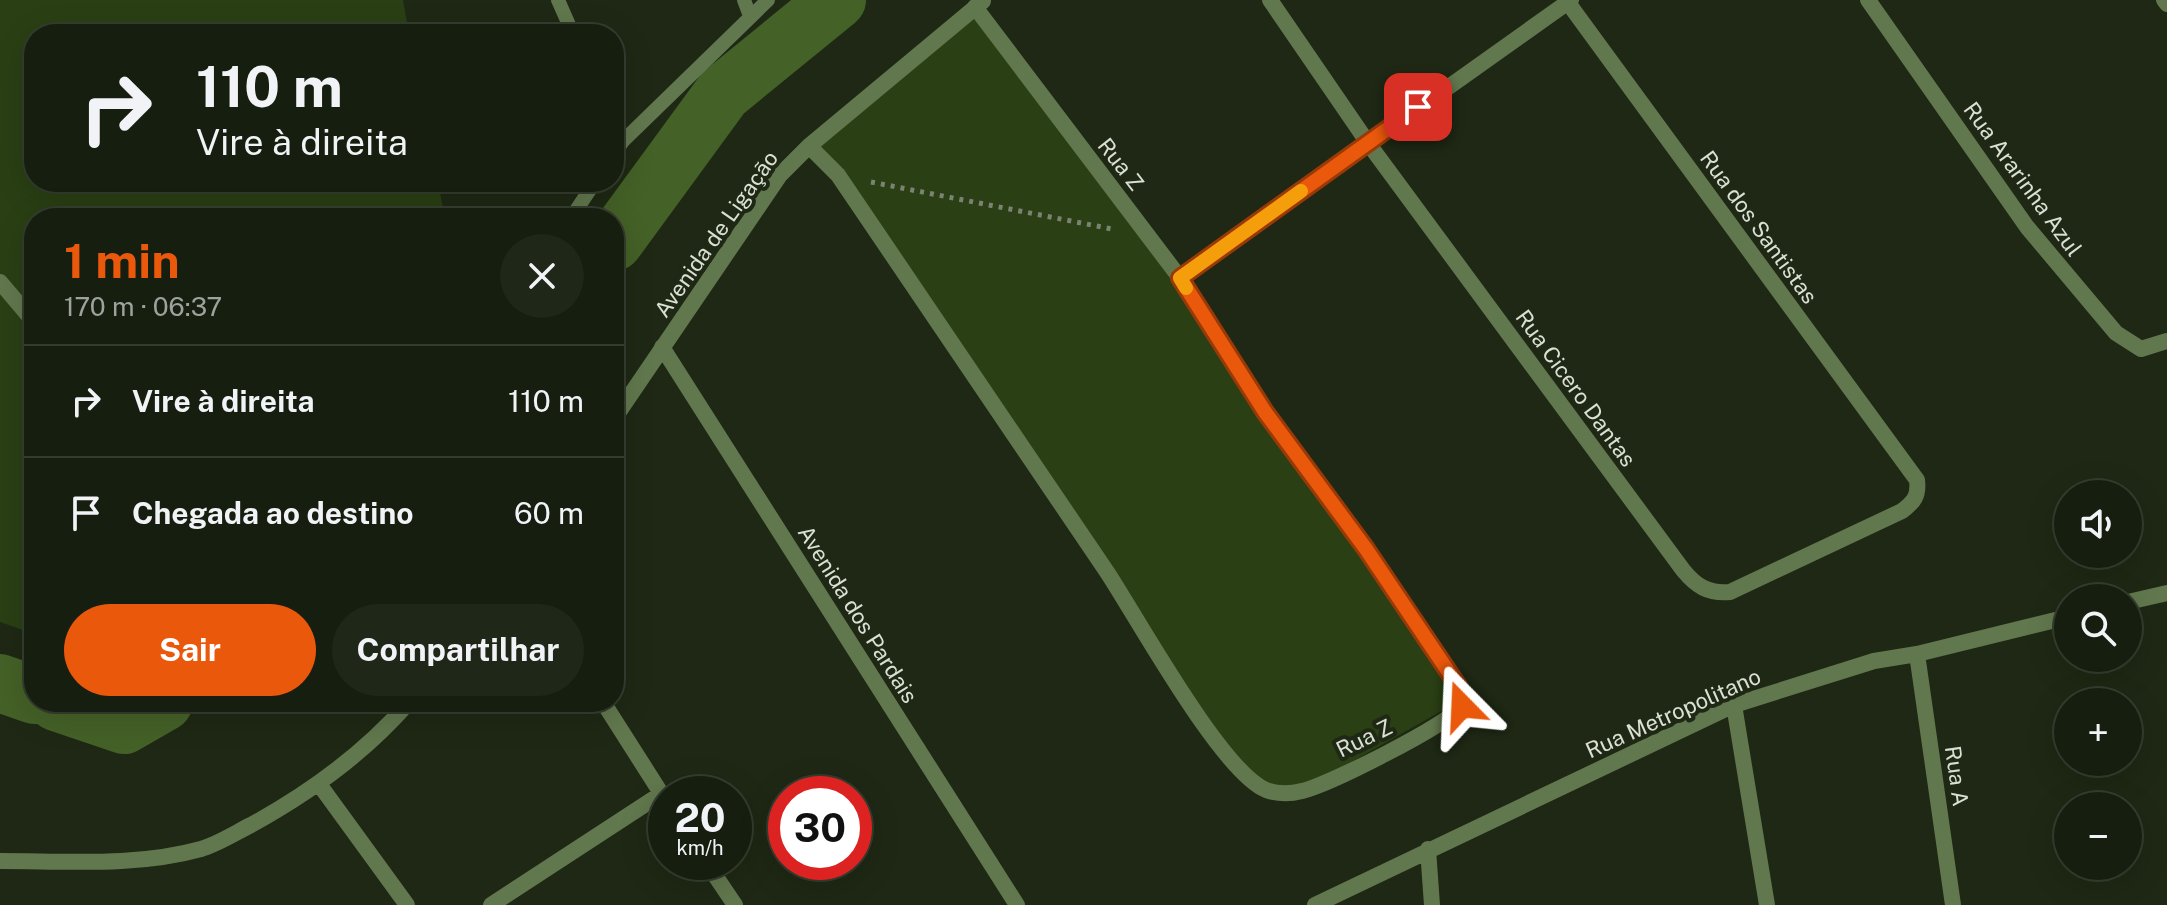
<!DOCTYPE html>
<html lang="pt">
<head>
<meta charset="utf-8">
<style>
  :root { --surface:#161e0f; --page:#1f2718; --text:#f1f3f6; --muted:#9ea29e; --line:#353c2f; --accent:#ea580c }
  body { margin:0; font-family:"Public Sans",sans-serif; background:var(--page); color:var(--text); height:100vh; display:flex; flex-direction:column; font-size:30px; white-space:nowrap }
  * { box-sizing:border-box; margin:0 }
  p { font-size:26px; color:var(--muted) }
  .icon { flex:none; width:44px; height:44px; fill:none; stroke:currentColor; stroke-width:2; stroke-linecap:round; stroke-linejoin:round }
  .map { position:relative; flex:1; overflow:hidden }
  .panel { position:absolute; left:24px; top:208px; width:600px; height:504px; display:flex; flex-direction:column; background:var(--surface); border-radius:32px; box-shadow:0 8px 32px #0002,0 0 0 2px var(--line) }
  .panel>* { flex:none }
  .guide { position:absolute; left:24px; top:24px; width:600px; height:168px; border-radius:32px; box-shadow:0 8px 32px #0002,0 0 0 2px var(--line); background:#161e0f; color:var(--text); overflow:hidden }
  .buttons { position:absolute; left:2054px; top:480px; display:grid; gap:16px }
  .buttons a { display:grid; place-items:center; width:88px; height:88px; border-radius:50%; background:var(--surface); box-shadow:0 8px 32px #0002,0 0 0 2px var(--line); font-size:40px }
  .speed { position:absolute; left:648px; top:776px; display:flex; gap:16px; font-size:40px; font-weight:700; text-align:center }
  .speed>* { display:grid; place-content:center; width:104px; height:104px; border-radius:50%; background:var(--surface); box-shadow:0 8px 32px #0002,0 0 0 2px var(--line); line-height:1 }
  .speed small { font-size:20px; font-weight:400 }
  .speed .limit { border:12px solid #d22; background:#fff; color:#111 }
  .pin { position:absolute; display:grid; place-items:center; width:68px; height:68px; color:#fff; margin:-34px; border-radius:16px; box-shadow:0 4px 12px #0006 }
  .me { position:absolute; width:88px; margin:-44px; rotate:339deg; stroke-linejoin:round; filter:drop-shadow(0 0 6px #0008) }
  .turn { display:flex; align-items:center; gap:28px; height:168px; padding:0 40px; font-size:36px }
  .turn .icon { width:104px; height:104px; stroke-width:2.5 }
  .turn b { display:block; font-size:56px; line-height:68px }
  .round { display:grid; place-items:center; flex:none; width:84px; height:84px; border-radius:42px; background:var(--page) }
  .overview { display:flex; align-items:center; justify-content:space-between; height:136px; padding:0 40px }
  h1 { font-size:48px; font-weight:700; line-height:60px; color:var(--accent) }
  .primary-button { display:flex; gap:16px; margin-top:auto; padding:16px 40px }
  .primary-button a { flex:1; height:92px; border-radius:48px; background:var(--accent); color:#fff; font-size:32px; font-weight:700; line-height:92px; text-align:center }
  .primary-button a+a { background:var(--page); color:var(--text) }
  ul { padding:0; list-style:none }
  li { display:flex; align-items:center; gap:24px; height:112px; padding:0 40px; border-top:2px solid var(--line) }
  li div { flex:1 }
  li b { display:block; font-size:30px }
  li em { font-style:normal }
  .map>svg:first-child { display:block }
</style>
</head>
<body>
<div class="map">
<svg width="2167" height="905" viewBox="0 0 2167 905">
  <rect width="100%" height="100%" fill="#1e2814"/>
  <path fill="#2a3f14" d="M 0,0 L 403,0 L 409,34 L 34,34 L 34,182 L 438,182 L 445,218 L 34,218 L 34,634 L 0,622 Z
    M 972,8 L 1183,275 L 1461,700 L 1309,786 L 1256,790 L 1220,746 L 807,144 Z"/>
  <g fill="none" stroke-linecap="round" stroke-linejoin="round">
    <path stroke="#446127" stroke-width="58" d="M 614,242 L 723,93 L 837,0
      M 0,683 L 34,695
      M 56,702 L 124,725 L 164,702"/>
    <path stroke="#7a8272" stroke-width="5" stroke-dasharray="4 6" stroke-linecap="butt" d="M 871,182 L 1112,229"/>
    <path stroke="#61774d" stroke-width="14" d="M 558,0 L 573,34
      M 744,0 L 750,16
      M 614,122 L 623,141
      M 614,154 L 623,141 L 768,0
      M 571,218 L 595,182"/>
    <path stroke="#61774d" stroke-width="16" d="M 1270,0 L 1368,143 L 1683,570 C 1696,586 1708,594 1730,592 L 1902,511 C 1914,502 1919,496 1917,480 L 1566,0
      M 1868,0 L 2027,227 L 2116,333 L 2141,349 L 2167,341
      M 2164,0 L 2167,4
      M 809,146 L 838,175 C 928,307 1018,439 1107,572 C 1138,619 1221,771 1266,790 C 1277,794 1291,794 1302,791 C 1330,784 1444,727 1462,706 L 1458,686 L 1366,549 L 1265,412 L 1180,278 L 975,7
      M 1180,278 L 1571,0
      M 0,282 L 34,322
      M 662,347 L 1017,905
      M 614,419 L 780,175 L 809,146 L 983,1
      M 2128,602 L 2167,593
      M 1917,654 L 1953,905
      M 603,702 L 666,801
      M 1734,705 L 1767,905
      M 319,784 L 407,905
      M 1428,849 L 1432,905
      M 0,861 C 67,861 136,867 201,849 C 218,844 235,833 251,825 C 311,792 364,754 409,702
      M 706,862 L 735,905
      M 491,905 L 661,794
      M 1315,905 L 1734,705 L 1874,661 L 1917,654 L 2068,617"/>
  </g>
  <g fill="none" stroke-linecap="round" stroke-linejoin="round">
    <defs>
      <path id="route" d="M 1418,107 L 1180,278 L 1265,412 L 1366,549 L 1458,686 L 1462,706"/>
    </defs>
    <use href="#route" stroke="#983908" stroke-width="20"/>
    <use href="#route" stroke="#ea580c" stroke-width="14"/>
    <path stroke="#f59e0b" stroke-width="14" d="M 1186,288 L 1180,278 L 1301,191"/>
  </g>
  <g text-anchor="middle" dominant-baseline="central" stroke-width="8" stroke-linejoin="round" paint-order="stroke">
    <g font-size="22" fill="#dae1d4" stroke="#1e2814">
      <text transform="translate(1121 164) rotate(52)">Rua Z</text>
      <text transform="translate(2023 179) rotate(54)">Rua Ararinha Azul</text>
      <text transform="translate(1759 227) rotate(54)">Rua dos Santistas</text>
      <text transform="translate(716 234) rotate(-55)">Avenida de Ligação</text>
      <text transform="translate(1576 388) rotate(54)">Rua Cicero Dantas</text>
      <text transform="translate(858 614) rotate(58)">Avenida dos Pardais</text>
      <text transform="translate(1673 713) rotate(-24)">Rua Metropolitano</text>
      <text transform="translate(1364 738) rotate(-26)">Rua Z</text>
      <text transform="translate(1957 776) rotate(82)">Rua A</text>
    </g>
  </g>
</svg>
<div class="buttons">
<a><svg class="icon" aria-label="sound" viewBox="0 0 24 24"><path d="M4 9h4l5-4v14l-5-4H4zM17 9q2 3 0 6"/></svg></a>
<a><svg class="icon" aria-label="search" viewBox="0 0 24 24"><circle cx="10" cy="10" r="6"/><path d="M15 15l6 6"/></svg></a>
<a>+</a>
<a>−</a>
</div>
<div class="speed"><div>20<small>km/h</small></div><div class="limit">30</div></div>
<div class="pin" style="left:1418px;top:107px;background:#d93025"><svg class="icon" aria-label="arrive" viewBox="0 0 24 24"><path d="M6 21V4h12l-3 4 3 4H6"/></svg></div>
<svg class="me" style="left:1462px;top:706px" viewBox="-20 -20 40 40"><path d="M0-17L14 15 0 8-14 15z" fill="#ea580c" stroke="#fff" stroke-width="4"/></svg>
<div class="guide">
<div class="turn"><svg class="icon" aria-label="right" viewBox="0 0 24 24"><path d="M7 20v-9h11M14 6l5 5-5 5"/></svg><div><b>110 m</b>Vire à direita</div></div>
</div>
<section class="panel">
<div class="overview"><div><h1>1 min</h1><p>170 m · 06:37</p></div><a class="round"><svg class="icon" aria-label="close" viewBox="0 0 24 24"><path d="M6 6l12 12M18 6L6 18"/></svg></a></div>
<ul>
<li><svg class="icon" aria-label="right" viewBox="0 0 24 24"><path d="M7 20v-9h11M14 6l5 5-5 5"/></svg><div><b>Vire à direita</b></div><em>110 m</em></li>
<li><svg class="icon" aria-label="arrive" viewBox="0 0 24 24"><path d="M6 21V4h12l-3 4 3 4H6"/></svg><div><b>Chegada ao destino</b></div><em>60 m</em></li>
</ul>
<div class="primary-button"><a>Sair</a><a>Compartilhar</a></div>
</section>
</div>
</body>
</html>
